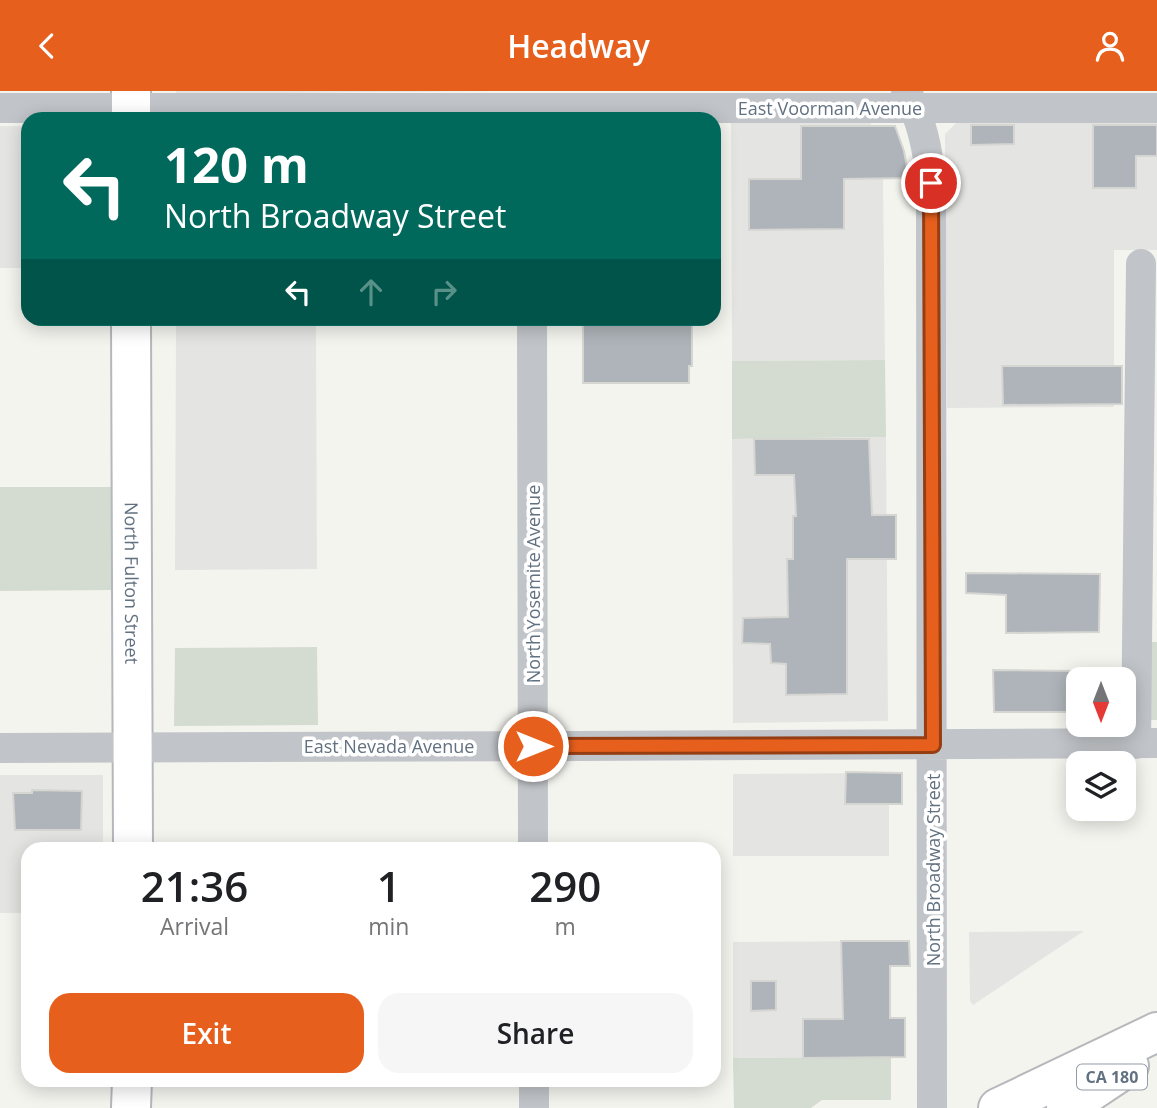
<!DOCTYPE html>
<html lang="en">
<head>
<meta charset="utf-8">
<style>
  :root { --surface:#fff; --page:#f6f6f6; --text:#202124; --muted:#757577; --accent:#e75f1d }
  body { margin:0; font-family:"Open Sans",sans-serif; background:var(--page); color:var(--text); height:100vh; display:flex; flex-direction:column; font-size:26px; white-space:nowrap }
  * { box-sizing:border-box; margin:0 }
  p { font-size:23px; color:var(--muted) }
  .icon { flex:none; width:38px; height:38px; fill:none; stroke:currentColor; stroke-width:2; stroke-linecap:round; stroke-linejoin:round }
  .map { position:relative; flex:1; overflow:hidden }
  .sheet { position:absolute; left:21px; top:751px; width:700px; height:245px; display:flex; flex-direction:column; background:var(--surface); border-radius:21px; box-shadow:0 4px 18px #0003 }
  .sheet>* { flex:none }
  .banner { position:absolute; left:21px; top:21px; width:700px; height:214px; border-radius:21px; box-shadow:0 4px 18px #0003; background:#00695c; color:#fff; overflow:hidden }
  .needle { width:46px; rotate:180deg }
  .buttons { position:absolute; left:1066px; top:576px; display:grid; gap:14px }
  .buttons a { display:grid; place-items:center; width:70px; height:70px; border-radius:14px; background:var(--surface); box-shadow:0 4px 18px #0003; font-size:35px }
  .pin { position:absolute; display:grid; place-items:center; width:60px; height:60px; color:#fff; margin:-30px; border:4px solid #fff; border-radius:50%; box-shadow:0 2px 7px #0007 }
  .me { position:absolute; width:77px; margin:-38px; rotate:90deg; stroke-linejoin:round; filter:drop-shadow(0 0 5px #0008) }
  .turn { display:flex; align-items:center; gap:24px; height:147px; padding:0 28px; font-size:32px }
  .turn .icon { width:91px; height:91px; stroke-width:2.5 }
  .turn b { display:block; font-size:49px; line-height:60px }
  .lanes { display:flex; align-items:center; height:66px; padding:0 28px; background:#0003; justify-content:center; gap:35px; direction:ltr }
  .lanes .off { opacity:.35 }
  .eta { display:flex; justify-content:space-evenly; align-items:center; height:119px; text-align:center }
  .eta b { font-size:42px; font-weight:600; line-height:49px }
  .primary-button { display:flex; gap:14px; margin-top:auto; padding:14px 28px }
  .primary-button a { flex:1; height:80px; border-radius:21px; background:var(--accent); color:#fff; font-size:28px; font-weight:600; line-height:80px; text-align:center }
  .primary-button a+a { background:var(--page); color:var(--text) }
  header { display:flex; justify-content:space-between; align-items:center; height:91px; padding:0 28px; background:var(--accent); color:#fff; font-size:32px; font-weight:600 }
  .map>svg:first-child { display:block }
</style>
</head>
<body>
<header><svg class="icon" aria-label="back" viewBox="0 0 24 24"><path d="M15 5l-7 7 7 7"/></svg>Headway<svg class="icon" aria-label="person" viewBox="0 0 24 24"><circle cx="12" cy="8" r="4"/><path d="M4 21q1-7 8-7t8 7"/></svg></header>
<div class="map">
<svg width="1157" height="1017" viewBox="0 0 1157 1017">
  <rect width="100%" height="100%" fill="#f4f4ef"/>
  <path fill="#e4e5e3" d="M 176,0 L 500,0 L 176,3 Z
    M 1157,28 L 1157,159 L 1114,159 L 1114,316 L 947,317 L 945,43 L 959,29 Z
    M 731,30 L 870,30 L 881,62 L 883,88 L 885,269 L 732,270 Z
    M 0,35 L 28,35 L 28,177 L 0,177 Z
    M 176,228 L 316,228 L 317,478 L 175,479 Z
    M 886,346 L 888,630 L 733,632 L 732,348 Z
    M 889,682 L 889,765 L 733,765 L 733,683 Z
    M 0,684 L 103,684 L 103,758 L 28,758 L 28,822 L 0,822 Z
    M 1084,840 L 973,914 L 970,910 L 969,841 Z
    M 890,850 L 891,966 L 733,967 L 733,851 Z"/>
  <path fill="#d4dbd0" d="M 885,269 L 886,346 L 732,348 L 732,270 Z
    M 0,396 L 113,396 L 113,499 L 0,500 Z
    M 1136,551 L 1157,551 L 1157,629 L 1136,629 Z
    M 317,556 L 318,634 L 174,635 L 175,557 Z
    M 891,966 L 891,1009 L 822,1009 L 811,1017 L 734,1017 L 733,967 Z"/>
  <path fill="#aeb4b9" stroke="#d5d5d2" stroke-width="2" d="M 971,34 L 1014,34 L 1014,53 L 971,54 Z
    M 1093,34 L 1157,34 L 1157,65 L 1136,65 L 1136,97 L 1093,97 Z
    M 801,35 L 895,35 L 904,60 L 909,87 L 844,88 L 844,138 L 749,139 L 749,88 L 801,88 Z
    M 583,228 L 692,228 L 692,275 L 689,275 L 689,292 L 583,292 Z
    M 1002,275 L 1122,275 L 1122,313 L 1003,314 Z
    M 754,348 L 869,348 L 872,424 L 896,424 L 896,468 L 847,468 L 847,603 L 786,604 L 786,573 L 771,572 L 770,553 L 742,552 L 743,527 L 788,526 L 787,468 L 793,468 L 793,425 L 796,425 L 794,384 L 755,384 Z
    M 966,482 L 1100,483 L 1099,541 L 1006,542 L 1006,504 L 966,502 Z
    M 993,579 L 1078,580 L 1078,621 L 994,621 Z
    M 846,681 L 902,682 L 902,713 L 845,713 Z
    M 32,699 L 82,700 L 81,739 L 15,739 L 13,702 L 32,702 Z
    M 841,850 L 909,850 L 910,875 L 890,875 L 890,927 L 905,927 L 905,966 L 803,967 L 803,928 L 843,928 Z
    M 751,890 L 776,890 L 776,919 L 751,920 Z"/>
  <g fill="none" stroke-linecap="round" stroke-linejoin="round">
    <defs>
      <g id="major">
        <path d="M 131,0 L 131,28"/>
        <path id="s1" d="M 131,228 L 133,758"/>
        <path d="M 131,1017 L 132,989"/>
      </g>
      <path id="highway" d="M 998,1017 L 1157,941
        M 1066,1017 L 1129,975"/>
    </defs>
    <use href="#major" stroke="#b4b8bc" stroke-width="42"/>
    <use href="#highway" stroke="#b6b8bb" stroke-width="42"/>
    <path stroke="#c1c4c8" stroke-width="30" d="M 906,0 C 922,29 928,59 931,92 L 932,1017
      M 0,17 L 1157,17
      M 532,228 L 533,758
      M 1136,653 L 1141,173
      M 0,657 C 386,654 771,656 1157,652
      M 534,989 L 534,1017"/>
    <use href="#major" stroke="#fff" stroke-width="38"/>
    <use href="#highway" stroke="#fff" stroke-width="38"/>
  </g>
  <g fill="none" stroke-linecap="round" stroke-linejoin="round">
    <defs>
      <path id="route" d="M 533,655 L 933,654 L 931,92"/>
    </defs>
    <use href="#route" stroke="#963e13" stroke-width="18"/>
    <use href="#route" stroke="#e75f1d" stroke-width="12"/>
  </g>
  <g text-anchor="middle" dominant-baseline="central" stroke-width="7" stroke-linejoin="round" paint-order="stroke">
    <rect fill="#fff" stroke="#919ca7" stroke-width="2" x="1077" y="973.5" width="70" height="25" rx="5"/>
    <g font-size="16" font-weight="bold" fill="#627181">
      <text x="1112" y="986">CA 180</text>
    </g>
    <g font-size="18" fill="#627181" stroke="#fff">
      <text x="830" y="17">East Voorman Avenue</text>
      <text stroke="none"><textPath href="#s1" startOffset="264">North Fulton Street</textPath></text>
      <text transform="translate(533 493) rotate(-90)">North Yosemite Avenue</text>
      <text x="389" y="655">East Nevada Avenue</text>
      <text transform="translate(933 779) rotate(-90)">North Broadway Street</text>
    </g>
  </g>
</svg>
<div class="buttons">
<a><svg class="needle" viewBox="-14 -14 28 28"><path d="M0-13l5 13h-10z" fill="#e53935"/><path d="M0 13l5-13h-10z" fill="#757577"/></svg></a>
<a><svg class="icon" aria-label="layers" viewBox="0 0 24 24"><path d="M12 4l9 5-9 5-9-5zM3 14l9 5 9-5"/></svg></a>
</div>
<div class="pin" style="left:931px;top:92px;background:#d93025"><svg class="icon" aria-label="arrive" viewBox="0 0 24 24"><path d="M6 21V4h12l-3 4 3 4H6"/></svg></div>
<svg class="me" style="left:533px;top:655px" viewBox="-20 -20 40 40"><circle r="17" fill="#e75f1d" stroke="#fff" stroke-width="3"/><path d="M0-11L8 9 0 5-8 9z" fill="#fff"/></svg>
<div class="banner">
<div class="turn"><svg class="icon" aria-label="left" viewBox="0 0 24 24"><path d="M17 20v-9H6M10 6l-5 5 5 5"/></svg><div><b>120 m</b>North Broadway Street</div></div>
<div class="lanes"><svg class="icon" aria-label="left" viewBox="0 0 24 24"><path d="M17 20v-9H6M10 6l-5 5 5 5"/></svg><svg class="icon off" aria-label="ahead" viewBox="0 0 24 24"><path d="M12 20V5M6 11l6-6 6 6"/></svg><svg class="icon off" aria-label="right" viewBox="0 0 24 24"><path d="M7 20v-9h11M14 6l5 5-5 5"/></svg></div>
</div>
<section class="sheet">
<div class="eta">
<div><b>21:36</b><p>Arrival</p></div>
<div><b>1</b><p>min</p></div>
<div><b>290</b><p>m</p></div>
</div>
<div class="primary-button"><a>Exit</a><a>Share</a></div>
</section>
</div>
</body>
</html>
